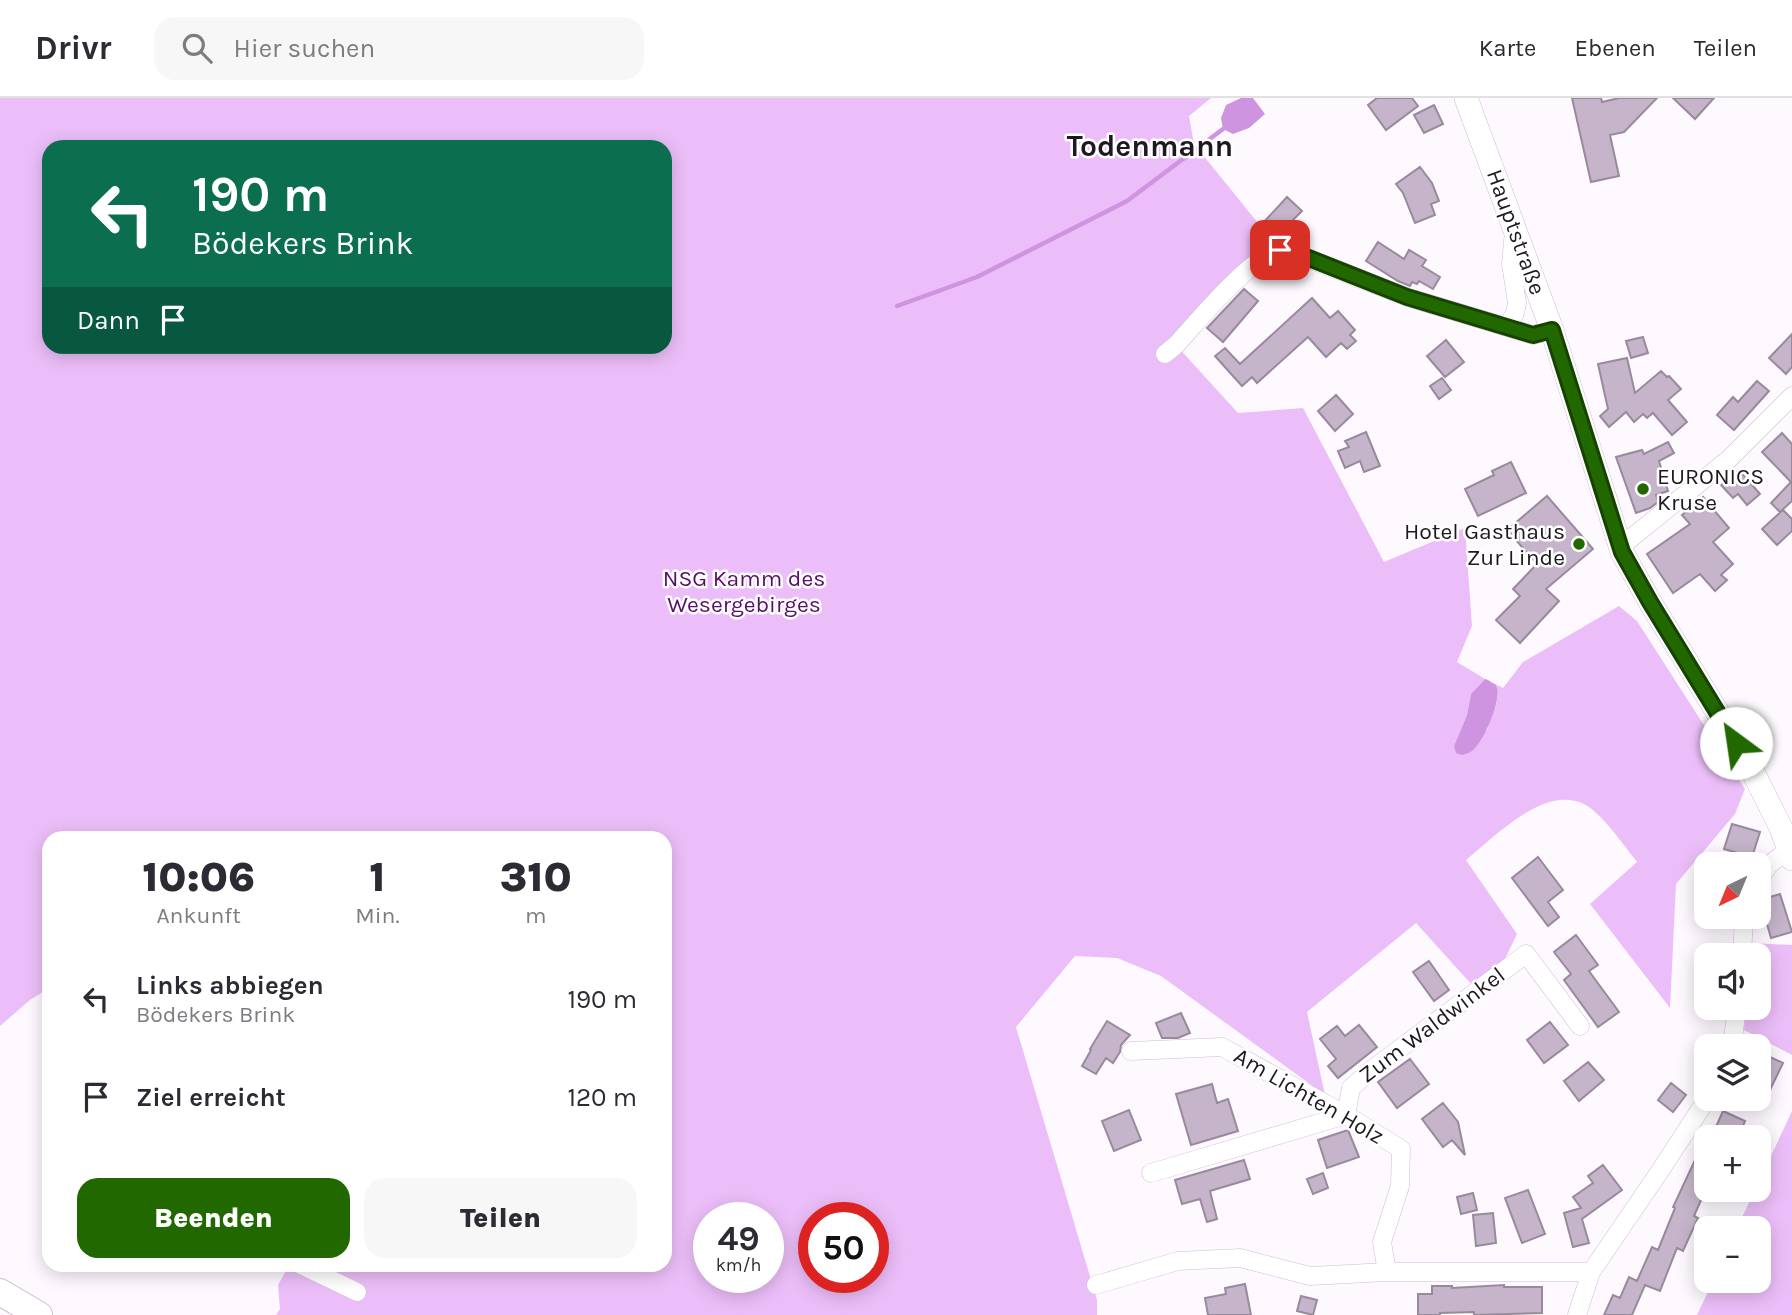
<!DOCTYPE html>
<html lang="de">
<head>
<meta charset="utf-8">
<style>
  :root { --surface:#fff; --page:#f7f7f7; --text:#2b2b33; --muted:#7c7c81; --line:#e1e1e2; --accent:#226800 }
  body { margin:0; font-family:Karla,sans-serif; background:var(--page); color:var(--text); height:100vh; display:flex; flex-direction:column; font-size:26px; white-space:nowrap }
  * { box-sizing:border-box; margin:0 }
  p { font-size:23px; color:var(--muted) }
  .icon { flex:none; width:38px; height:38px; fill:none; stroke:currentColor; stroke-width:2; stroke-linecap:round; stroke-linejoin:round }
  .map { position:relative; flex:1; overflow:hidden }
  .drawer { position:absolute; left:42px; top:733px; width:630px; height:441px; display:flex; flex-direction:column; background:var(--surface); border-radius:21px; box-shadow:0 4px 18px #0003 }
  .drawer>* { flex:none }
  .banner { position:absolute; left:42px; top:42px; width:630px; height:214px; border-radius:21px; box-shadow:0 4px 18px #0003; background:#0b6e4f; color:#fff; overflow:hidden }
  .needle { width:46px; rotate:223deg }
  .controls { position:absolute; left:1694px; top:754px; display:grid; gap:14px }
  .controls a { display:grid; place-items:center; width:77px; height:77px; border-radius:14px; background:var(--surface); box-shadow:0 4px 18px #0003; font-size:35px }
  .speed { position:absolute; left:693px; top:1104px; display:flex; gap:14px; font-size:35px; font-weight:700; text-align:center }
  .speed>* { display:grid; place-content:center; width:91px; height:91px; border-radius:50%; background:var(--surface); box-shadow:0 4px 18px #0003; line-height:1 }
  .speed small { font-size:18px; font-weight:400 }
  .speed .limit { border:10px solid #d22; background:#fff; color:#111 }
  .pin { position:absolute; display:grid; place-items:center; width:60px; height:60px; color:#fff; margin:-30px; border-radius:14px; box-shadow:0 4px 10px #0006 }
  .me { position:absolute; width:77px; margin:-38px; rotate:329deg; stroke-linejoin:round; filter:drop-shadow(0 0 5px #0008) }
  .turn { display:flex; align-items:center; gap:24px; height:147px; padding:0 35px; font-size:32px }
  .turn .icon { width:91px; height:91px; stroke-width:2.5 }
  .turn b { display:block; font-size:49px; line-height:60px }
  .then { display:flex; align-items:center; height:66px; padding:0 35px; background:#0003; gap:14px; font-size:26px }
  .eta { display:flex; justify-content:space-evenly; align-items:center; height:119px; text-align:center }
  .eta b { font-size:42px; font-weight:800; line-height:49px }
  .cta { display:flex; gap:14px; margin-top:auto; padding:14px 35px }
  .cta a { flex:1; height:80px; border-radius:21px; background:var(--accent); color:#fff; font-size:28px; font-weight:800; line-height:80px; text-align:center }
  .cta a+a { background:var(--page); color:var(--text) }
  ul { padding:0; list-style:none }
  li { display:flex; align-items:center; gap:21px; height:98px; padding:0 35px }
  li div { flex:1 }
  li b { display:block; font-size:26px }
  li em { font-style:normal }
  header { display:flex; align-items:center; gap:42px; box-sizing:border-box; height:98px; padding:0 35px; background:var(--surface); border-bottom:2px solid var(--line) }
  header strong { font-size:33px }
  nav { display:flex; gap:38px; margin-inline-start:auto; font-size:24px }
  .search { width:490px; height:63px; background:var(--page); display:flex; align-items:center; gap:18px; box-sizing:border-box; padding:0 24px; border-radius:21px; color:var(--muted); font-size:26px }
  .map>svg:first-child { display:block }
</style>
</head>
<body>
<header>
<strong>Drivr</strong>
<div class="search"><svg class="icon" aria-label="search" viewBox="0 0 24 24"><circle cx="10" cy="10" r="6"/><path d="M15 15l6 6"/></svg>Hier suchen</div>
<nav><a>Karte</a><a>Ebenen</a><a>Teilen</a></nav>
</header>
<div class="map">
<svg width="1792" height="1217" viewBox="0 0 1792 1217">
  <rect width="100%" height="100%" fill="#fdf9fe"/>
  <path fill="#ecbef9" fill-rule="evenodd" d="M 0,0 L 1211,0 L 1189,18 L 1194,46 L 1280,152 L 1176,247 L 1238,315 L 1303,310 L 1384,464 L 1465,430 L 1472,528 L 1457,564 L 1485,581 L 1471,596 L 1467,617 L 1454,648 L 1487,632 C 1492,617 1502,601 1495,586 L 1503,590 L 1523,564 L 1619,508 L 1637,523 L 1745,691 L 1735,716 L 1676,786 L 1670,910 L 1590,806 L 1637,764 C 1624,748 1610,727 1595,714 C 1554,676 1497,737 1466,762 L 1517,836 L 1503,865 L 1473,888 L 1416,825 L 1307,914 L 1325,997 L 1161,878 L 1117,860 L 1075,858 L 1016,929 L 1097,1202 L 1097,1217 L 276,1217 L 280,1211 L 278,1187 L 288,1169 L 326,1185 L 334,1167 L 665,1167 L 665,740 L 49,740 L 49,890 L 30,902 L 0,928 ZM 49,49 L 665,49 L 665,248 L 49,248 ZM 709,1120 L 768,1120 L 768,1180 L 709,1180 ZM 814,1120 L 873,1120 L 873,1180 L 814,1180 Z
    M 1750,845 L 1792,847 L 1792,957 L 1744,932 L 1746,910 L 1759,910 L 1759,858 L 1749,857 Z
    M 1792,1013 L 1792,1217 L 1697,1217 L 1713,1183 L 1759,1183 L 1759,1130 L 1737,1130 L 1755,1092 L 1759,1092 L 1759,1084 Z"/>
  <path fill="#cf94df" d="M 1241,0 L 1253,0 L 1265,16 L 1249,30 L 1233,36 L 1223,31 L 1221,20 L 1226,7 Z
    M 1485,581 C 1487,581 1494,586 1495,586 C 1505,598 1483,644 1473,652 C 1470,655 1466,656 1462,657 L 1456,655 L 1454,648 L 1467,617 L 1471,596 Z"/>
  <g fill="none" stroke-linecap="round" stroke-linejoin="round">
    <path stroke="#cf94df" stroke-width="4.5" d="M 897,208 L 977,179 L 1127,103 L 1223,31"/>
  </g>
  <path fill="#c6b5ca" stroke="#99899d" stroke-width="2" d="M 1377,0 L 1412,0 L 1418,8 L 1386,32 L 1368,7 Z
    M 1572,0 L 1601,0 L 1602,4 L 1619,0 L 1657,0 L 1624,34 L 1610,37 L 1619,78 L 1591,84 Z
    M 1673,0 L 1714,0 L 1695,21 Z
    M 1434,7 L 1443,26 L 1424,35 L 1414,17 Z
    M 1420,69 L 1432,85 L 1439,103 L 1431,106 L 1435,117 L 1415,125 L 1403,95 L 1396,86 Z
    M 1287,99 L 1302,113 L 1287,128 L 1283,125 L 1273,136 L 1262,126 Z
    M 1378,144 L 1404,161 L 1409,152 L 1426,162 L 1422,168 L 1440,179 L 1433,191 L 1419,183 L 1417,186 L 1412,184 L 1410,188 L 1398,183 L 1366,163 Z
    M 1244,191 L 1258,203 L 1223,244 L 1207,230 Z
    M 1312,200 L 1330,220 L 1338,213 L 1355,232 L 1350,237 L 1356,243 L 1347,251 L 1341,245 L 1326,259 L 1308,239 L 1257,285 L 1252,279 L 1242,288 L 1215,258 L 1225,250 L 1240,266 Z
    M 1792,236 L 1792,269 L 1786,276 L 1769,260 Z
    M 1643,239 L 1648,255 L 1631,260 L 1626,243 Z
    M 1446,242 L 1464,264 L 1445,279 L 1427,258 Z
    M 1627,260 L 1635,295 L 1661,273 L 1667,279 L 1669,278 L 1681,291 L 1668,302 L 1687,324 L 1672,337 L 1653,315 L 1647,320 L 1643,316 L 1634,324 L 1626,314 L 1609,329 L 1600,318 L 1608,311 L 1598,266 Z
    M 1442,280 L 1451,292 L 1439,301 L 1430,288 Z
    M 1757,283 L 1769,293 L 1734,332 L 1717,317 L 1733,299 L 1738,304 Z
    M 1336,297 L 1353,316 L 1335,333 L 1318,313 Z
    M 1366,334 L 1380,368 L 1364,374 L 1360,363 L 1345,370 L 1338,353 L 1349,349 L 1345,343 Z
    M 1782,335 L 1792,346 L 1792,403 L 1780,414 L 1771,405 L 1791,384 L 1762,354 Z
    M 1668,344 L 1674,355 L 1659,363 L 1668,393 L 1656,397 L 1658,404 L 1650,410 L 1636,415 L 1616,359 L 1642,352 L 1644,356 Z
    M 1511,364 L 1526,395 L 1478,418 L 1465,391 L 1494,377 L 1492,373 Z
    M 1739,372 L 1760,396 L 1747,407 L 1738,396 L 1733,400 L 1721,387 Z
    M 1547,398 L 1593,451 L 1546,491 L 1559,503 L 1520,545 L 1496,522 L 1520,498 L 1513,491 L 1537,466 L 1507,432 Z
    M 1703,399 L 1729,430 L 1713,444 L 1733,466 L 1721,477 L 1727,482 L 1715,493 L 1700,476 L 1673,495 L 1647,456 L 1690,426 L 1682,417 Z
    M 1783,412 L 1792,421 L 1792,433 L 1777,447 L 1762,431 Z
    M 1732,726 L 1760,734 L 1752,759 L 1724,751 Z
    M 1538,759 L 1563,792 L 1548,804 L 1559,819 L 1548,828 L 1512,780 Z
    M 1780,796 L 1792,834 L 1771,840 L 1760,802 Z
    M 1576,837 L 1598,867 L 1589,873 L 1619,914 L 1598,929 L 1564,882 L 1571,876 L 1554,854 Z
    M 1429,863 L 1449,892 L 1434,903 L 1413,874 Z
    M 1181,915 L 1190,935 L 1178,940 L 1162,940 L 1156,925 Z
    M 1107,923 L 1130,937 L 1121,947 L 1120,954 L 1113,965 L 1106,960 L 1096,976 L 1082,968 L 1091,952 L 1090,951 Z
    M 1550,924 L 1568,947 L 1544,965 L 1527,942 Z
    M 1359,927 L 1377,949 L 1338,980 L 1328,968 L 1336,961 L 1320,941 L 1337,928 L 1345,938 Z
    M 1759,954 L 1783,965 L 1769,994 L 1759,989 Z
    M 1410,961 L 1429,986 L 1397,1010 L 1378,984 Z
    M 1588,964 L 1604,982 L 1579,1003 L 1564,983 Z
    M 1671,985 L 1686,997 L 1673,1014 L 1658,1002 Z
    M 1212,986 L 1217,1005 L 1228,1001 L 1238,1033 L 1191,1047 L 1176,996 Z
    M 1443,1005 L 1458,1024 L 1465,1057 L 1452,1042 L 1443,1049 L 1422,1021 Z
    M 1129,1012 L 1141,1042 L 1114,1053 L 1102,1023 Z
    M 1723,1013 L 1745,1023 L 1738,1040 L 1711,1040 Z
    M 1348,1032 L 1359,1059 L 1327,1070 L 1318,1042 Z
    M 1696,1060 L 1706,1064 L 1706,1091 L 1694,1118 L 1698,1120 L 1683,1153 L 1677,1150 L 1660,1193 L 1645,1187 L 1632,1217 L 1604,1217 L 1613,1197 L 1620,1200 L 1629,1179 L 1637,1183 L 1652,1149 L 1658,1152 L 1675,1110 L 1673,1109 Z
    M 1244,1062 L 1250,1081 L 1210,1093 L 1217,1121 L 1207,1124 L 1200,1101 L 1182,1106 L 1175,1082 Z
    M 1603,1067 L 1622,1092 L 1582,1121 L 1589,1145 L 1573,1149 L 1564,1115 L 1581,1110 L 1573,1099 L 1593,1085 L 1588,1078 Z
    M 1323,1075 L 1328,1090 L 1313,1096 L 1307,1081 Z
    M 1528,1092 L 1545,1136 L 1522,1145 L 1505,1100 Z
    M 1473,1095 L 1477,1112 L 1461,1116 L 1457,1099 Z
    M 1493,1115 L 1496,1145 L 1476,1148 L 1473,1117 Z
    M 1245,1186 L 1251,1217 L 1208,1217 L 1205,1200 L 1226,1196 L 1225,1190 Z
    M 1504,1187 L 1504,1189 L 1542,1189 L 1542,1215 L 1474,1217 L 1474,1214 L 1440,1215 L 1440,1217 L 1418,1217 L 1418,1196 L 1432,1196 L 1432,1188 L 1452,1188 L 1452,1190 Z
    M 1301,1198 L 1317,1202 L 1313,1217 L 1297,1213 Z"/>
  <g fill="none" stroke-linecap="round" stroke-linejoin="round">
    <defs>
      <path id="minor" d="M 1507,229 L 1515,215 L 1517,205 L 1511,166 L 1514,133
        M 1165,256 L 1176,247 C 1197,224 1252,157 1281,152 C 1284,152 1288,153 1291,154 L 1407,199 L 1533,237 L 1552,232
        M 1620,449 L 1729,361 L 1792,298
        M 1759,781 L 1769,767 L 1789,751
        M 1742,858 L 1744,819
        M 1732,948 L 1737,910
        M 1131,953 L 1222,949 L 1346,1017 L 1401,1051 L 1400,1088 L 1382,1144 L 1387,1174
        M 1346,1017 L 1351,990 L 1370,973 L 1526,856 L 1580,928
        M 1151,1075 L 1346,1017
        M 301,1167 L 357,1194
        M 1096,1187 L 1178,1163 L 1240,1160 L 1310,1178 L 1387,1174 L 1591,1174
        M 1577,1217 L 1591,1174 L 1660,1073 L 1707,1001"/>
      <path id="major" d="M 1466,0 L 1552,232 L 1622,454 L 1650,504 L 1749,666 L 1781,730 L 1792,761"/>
      <path id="highway" d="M 0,1194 L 39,1217"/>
    </defs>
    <use href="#minor" stroke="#cdbdd2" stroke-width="19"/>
    <use href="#major" stroke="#cdbdd2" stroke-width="24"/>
    <use href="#highway" stroke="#cdbdd2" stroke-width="28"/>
    <use href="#minor" stroke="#fff" stroke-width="18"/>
    <use href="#major" stroke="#fff" stroke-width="23"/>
    <use href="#highway" stroke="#fff" stroke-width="26"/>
  </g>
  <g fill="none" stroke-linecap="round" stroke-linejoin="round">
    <defs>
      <path id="route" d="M 1280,152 L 1291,153 L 1407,199 L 1533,237 L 1552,232 L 1622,454 L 1650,504 L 1736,645"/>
    </defs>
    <use href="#route" stroke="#164400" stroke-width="18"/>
    <use href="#route" stroke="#226800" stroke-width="12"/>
  </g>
  <g fill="#226800" stroke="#fff" stroke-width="2.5">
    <circle cx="1643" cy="391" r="7"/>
    <circle cx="1579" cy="446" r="7"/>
  </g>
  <g text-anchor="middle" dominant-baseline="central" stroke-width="5" stroke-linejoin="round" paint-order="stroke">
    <g font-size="23" fill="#1e1820" stroke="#fff">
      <text transform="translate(1516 134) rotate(70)">Hauptstraße</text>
      <text transform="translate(1432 927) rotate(-37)">Zum Waldwinkel</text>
      <text transform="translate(1309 998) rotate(30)">Am Lichten Holz</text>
    </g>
    <g font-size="23" fill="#1e1820" stroke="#fff" text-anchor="start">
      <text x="1657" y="378">EURONICS<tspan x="1657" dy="26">Kruse</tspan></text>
      <text x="1565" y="433" text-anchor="end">Hotel Gasthaus<tspan x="1565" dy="26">Zur Linde</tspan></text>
    </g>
    <g font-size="23" fill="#590f6b" stroke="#fff">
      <text x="744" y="480">NSG Kamm des<tspan x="744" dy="26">Wesergebirges</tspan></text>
    </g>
    <g font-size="30" font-weight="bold" fill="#1e1820" stroke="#fff">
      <text x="1150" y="48">Todenmann</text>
    </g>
  </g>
</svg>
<div class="controls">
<a><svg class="needle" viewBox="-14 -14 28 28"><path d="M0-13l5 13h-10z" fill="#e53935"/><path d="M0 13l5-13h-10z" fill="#7c7c81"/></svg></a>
<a><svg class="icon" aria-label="sound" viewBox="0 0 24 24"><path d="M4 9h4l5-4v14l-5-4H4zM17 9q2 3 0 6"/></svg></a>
<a><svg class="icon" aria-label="layers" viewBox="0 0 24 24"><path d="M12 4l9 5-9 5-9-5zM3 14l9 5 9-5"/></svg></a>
<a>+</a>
<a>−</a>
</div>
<div class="speed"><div>49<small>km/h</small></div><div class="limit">50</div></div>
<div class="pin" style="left:1280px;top:152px;background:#d93025"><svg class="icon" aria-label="arrive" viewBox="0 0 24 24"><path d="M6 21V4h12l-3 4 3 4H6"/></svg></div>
<svg class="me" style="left:1736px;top:645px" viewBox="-20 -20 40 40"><circle r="19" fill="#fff"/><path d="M0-13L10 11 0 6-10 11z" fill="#226800"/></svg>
<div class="banner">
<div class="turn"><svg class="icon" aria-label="left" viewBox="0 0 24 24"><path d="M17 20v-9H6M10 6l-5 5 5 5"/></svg><div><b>190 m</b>Bödekers Brink</div></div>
<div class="then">Dann<svg class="icon" aria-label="arrive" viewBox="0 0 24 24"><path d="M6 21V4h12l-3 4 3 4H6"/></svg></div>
</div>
<section class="drawer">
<div class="eta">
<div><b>10:06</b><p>Ankunft</p></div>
<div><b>1</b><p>Min.</p></div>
<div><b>310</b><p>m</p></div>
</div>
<ul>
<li><svg class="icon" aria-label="left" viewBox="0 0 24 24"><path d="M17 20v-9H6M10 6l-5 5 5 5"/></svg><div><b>Links abbiegen</b><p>Bödekers Brink</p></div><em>190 m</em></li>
<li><svg class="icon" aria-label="arrive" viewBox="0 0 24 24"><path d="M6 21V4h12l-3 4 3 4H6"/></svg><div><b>Ziel erreicht</b></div><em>120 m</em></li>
</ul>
<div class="cta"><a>Beenden</a><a>Teilen</a></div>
</section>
</div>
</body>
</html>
